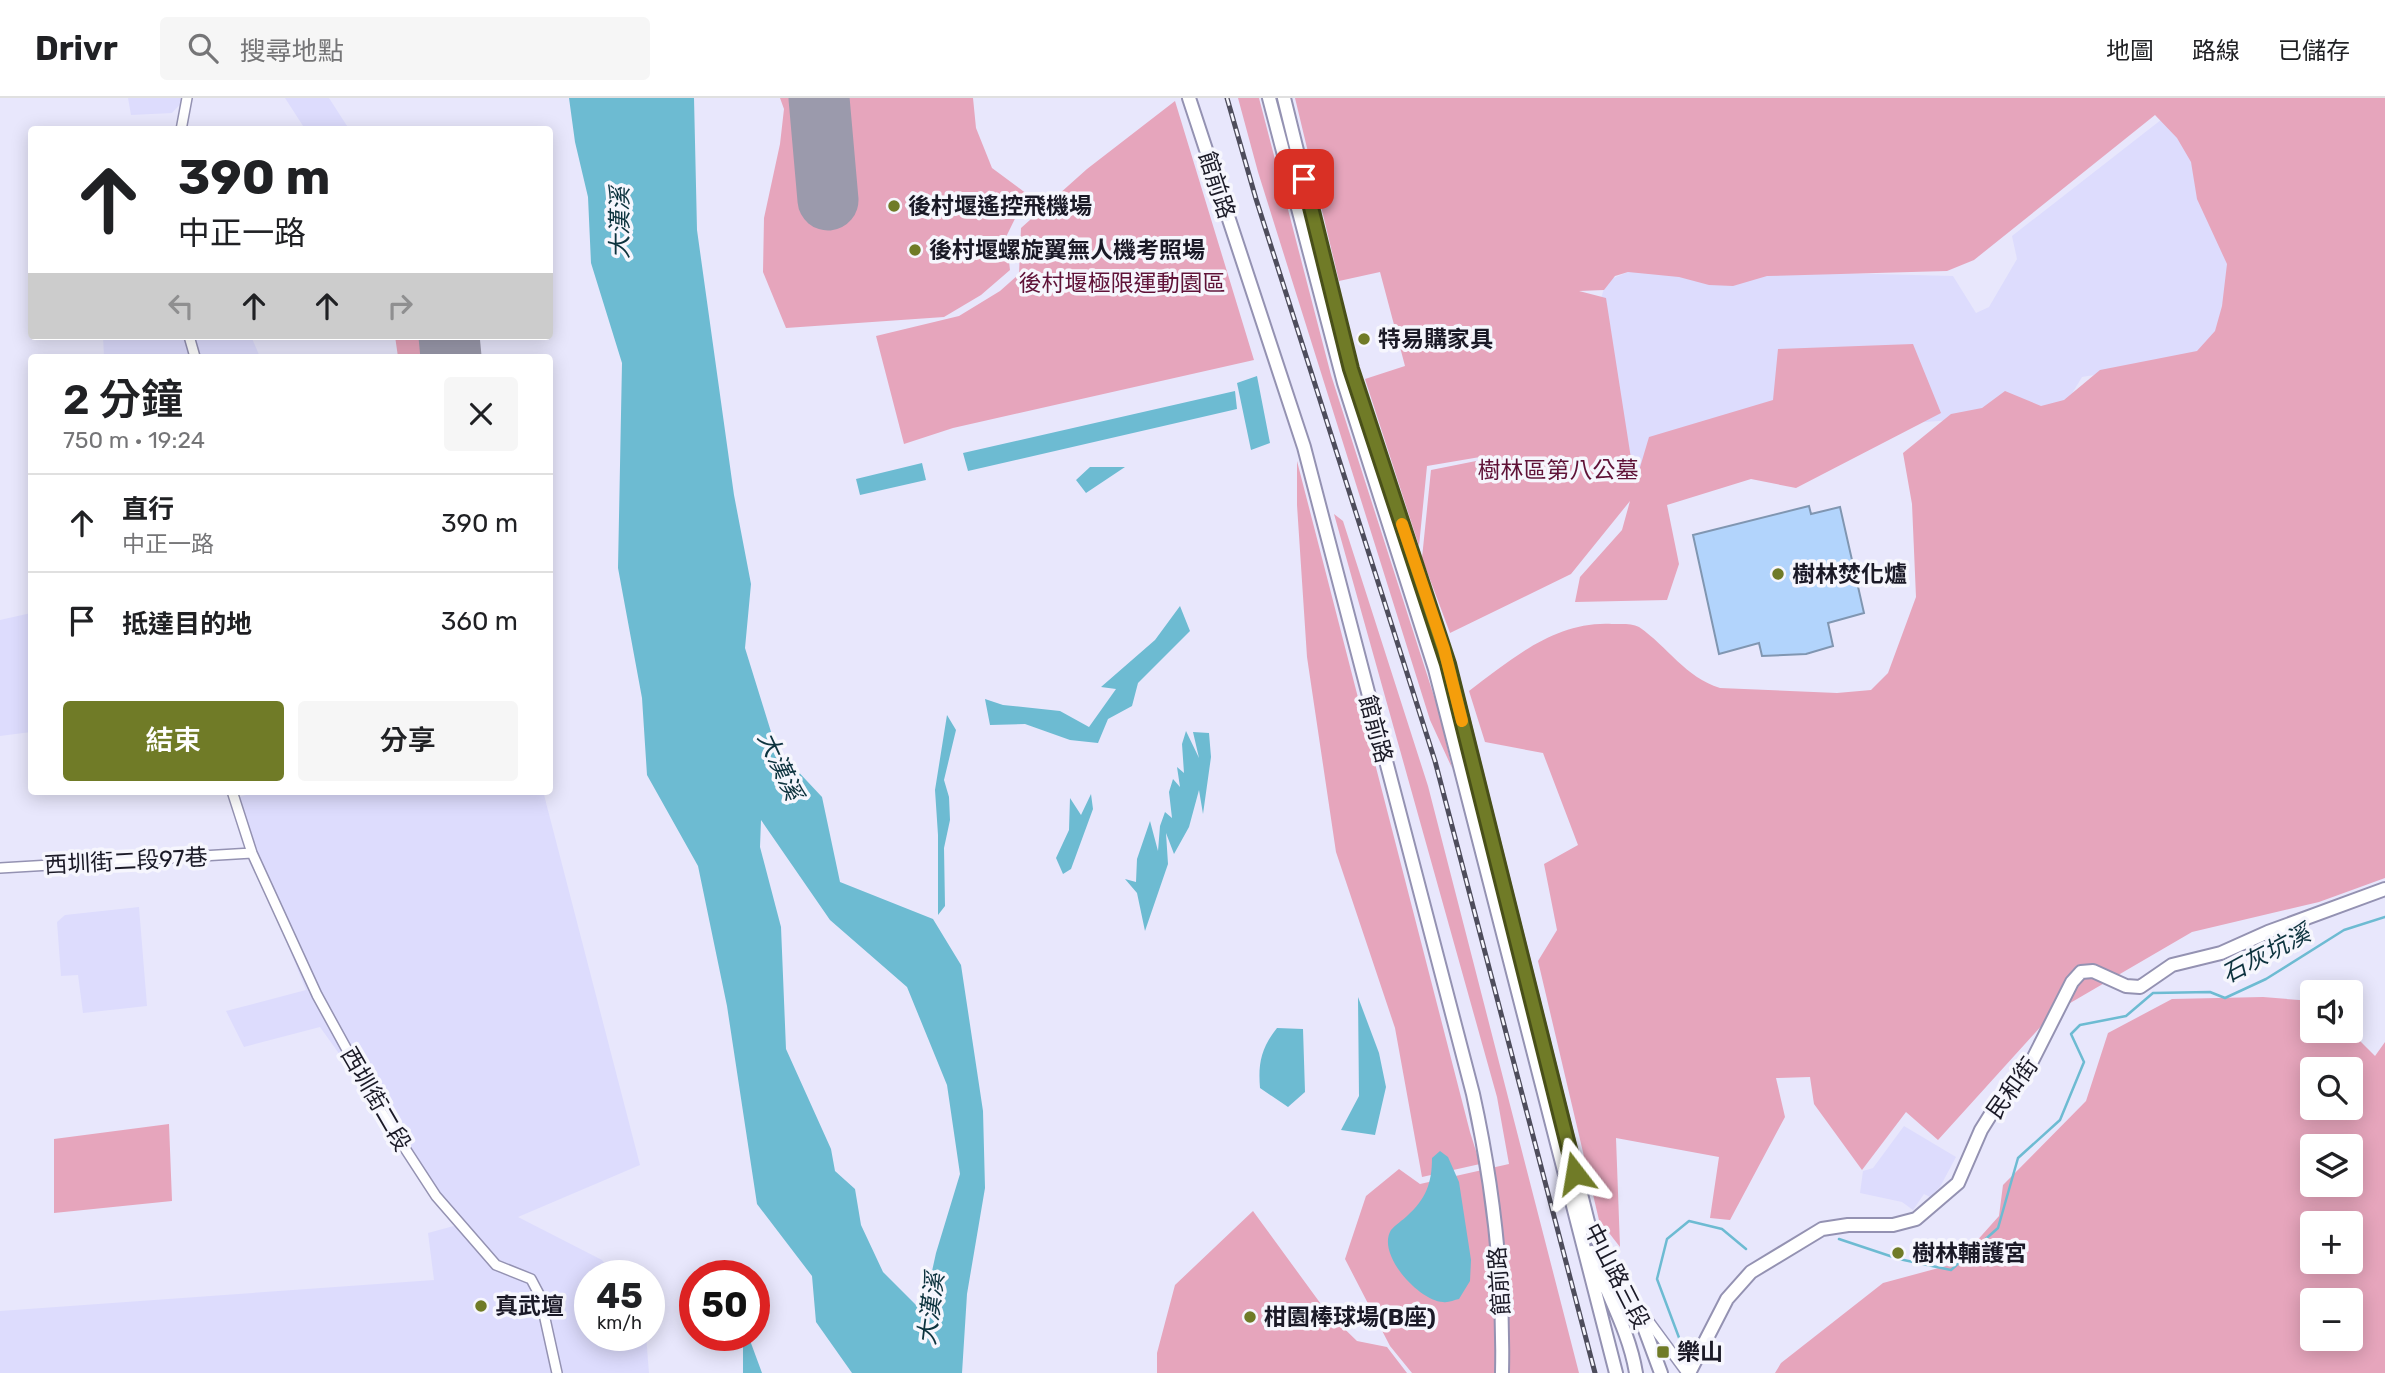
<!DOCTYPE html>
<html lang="zh-TW">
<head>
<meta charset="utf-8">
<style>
  :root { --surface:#fff; --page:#f6f6f6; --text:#202124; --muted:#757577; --line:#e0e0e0; --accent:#707b27 }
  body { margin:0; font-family:Rubik,"Noto Sans TC",sans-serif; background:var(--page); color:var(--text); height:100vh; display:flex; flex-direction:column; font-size:26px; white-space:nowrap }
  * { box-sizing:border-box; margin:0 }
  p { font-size:23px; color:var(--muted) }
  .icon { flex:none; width:38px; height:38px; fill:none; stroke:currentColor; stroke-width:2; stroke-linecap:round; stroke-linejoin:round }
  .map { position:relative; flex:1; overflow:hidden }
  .sheet { position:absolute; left:28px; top:256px; width:525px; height:441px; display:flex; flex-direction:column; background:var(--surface); border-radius:7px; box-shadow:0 4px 18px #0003 }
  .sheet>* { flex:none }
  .guide { position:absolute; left:28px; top:28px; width:525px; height:214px; border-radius:7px; box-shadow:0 4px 18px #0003; background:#fff; color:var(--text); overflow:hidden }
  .controls { position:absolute; left:2300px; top:882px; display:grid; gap:14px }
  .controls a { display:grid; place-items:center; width:63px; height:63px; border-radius:7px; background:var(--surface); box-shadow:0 4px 18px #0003; font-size:35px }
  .speed { position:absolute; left:574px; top:1162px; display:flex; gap:14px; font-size:35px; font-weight:700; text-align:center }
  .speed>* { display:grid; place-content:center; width:91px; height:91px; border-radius:50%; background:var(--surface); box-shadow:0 4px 18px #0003; line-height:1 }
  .speed small { font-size:18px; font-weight:400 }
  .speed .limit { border:10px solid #d22; background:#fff; color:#111 }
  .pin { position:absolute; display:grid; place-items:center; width:60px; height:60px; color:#fff; margin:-30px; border-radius:14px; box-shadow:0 4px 10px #0006 }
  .me { position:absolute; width:77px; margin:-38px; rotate:346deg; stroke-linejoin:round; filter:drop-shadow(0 0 5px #0008) }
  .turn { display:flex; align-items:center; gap:24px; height:147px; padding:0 35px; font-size:32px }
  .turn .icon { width:91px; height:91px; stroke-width:2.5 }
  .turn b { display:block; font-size:49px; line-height:60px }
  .lanes { display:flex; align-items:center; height:66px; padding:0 35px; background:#0003; justify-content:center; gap:35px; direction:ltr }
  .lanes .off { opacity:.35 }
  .round { display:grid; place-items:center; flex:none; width:74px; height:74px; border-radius:7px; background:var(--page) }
  .overview { display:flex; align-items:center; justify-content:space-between; height:119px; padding:0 35px }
  h1 { font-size:42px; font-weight:600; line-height:52px }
  .primary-button { display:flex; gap:14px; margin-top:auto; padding:14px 35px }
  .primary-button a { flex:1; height:80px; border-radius:7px; background:var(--accent); color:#fff; font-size:28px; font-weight:600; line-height:80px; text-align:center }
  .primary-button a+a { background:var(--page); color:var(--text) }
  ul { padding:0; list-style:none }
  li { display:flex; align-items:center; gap:21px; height:98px; padding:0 35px; border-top:2px solid var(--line) }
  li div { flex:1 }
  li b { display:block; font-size:26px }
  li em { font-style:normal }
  header { display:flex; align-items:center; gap:42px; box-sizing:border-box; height:98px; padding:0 35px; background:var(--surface); border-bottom:2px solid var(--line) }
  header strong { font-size:33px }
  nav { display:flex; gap:38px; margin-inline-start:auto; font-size:24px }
  .search { width:490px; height:63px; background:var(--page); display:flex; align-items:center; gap:18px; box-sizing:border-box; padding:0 24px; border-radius:7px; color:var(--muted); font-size:26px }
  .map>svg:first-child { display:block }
</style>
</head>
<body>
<header>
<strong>Drivr</strong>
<div class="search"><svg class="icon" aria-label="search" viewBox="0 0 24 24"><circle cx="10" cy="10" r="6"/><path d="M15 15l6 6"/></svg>搜尋地點</div>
<nav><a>地圖</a><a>路線</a><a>已儲存</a></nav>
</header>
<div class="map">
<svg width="2385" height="1275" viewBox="0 0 2385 1275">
  <rect width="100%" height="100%" fill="#e8e7fc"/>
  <path fill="#dddcfd" d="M 128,0 L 186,0 L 172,15 L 131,17 Z
    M 285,0 L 329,0 L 349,31 L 305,31 Z
    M 2166,18 L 2199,66 L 2235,158 L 2209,259 L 2082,279 L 2061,314 L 1773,335 L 1649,381 L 1627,373 L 1599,208 L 1606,183 L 1638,170 L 1953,178 L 1976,215 L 1989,209 L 2017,161 L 2012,138 Z
    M 103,238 L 251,238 L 260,259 L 281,259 L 104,259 Z
    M 31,515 L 31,634 L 0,638 L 0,522 Z
    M 259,693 L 543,693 L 640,1067 L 518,1119 L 602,1162 L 613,1178 L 590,1178 L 590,1237 L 646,1237 L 649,1275 L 0,1275 L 0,1213 L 434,1182 L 428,1135 L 461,1126 L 320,929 L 244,949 L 226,913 L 306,892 L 229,702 Z
    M 139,809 L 147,908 L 83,915 L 78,877 L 61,878 L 57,824 L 65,817 Z
    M 1904,1028 L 1956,1059 L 1940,1089 L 1930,1099 L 1924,1096 L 1913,1112 L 1902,1104 L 1860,1095 L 1863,1073 L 1873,1070 Z"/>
  <path fill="#e6a5bc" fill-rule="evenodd" d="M 780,0 L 973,0 L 976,30 L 992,70 L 1027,96 L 1006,139 L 1010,172 L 981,197 L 944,219 L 786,230 L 763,174 L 764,120 L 780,46 L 784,11 Z
    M 1238,0 L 1259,0 L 1331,277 L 1439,614 L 1452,670 L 1430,622 L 1258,74 Z
    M 1295,0 L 2385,0 L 2385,780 L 2319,804 L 2192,834 L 2053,915 L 1938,1042 L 1906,1014 L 1862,1072 L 1814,1006 L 1810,979 L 1776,980 L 1785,1019 L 1730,1122 L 1710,1120 L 1719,1059 L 1616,1040 L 1620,1149 L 1599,1122 L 1538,863 L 1557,832 L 1544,766 L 1578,747 L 1543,655 L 1485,644 L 1469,593 C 1512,561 1555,523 1612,526 C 1620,526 1632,525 1639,529 C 1668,549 1685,579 1720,590 L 1837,595 L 1871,592 L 1888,575 L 1916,499 L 1912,406 L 1903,355 L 1951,316 L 1982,310 L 2005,293 L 2041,308 L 2064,302 L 2100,272 L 2197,253 L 2215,233 L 2222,208 L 2227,166 L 2197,101 L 2191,64 L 2177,40 L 2155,17 L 1974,162 L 1947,173 L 1767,178 L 1733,188 L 1709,187 L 1679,179 L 1628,174 L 1615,178 L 1604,192 L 1579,193 L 1606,200 L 1635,386 L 1649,339 L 1773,302 L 1778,251 L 1913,246 L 1941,315 L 1796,390 L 1751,381 L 1667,407 L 1679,466 L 1667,502 L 1575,504 L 1580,479 L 1622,432 L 1630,403 L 1571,476 L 1450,535 L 1422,460 L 1431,372 L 1481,362 L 1480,359 L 1427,368 L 1419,448 L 1365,281 L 1405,268 L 1380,174 L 1339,183 Z
    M 1175,3 L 1254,262 L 953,330 L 904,346 L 876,238 L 959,218 L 1000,193 L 1019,176 L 1021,130 L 1087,71 Z
    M 395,238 L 477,238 L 479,259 L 398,259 Z
    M 1297,363 L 1470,1034 L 1480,1066 L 1422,1079 L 1395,930 L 1336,754 L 1307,559 L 1297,407 Z
    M 1334,416 L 1343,423 L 1428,688 L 1579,1275 L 1412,1275 L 1390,1248 L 1345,1161 L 1366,1098 L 1399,1071 L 1420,1086 L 1509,1066 L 1497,999 Z
    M 2263,899 L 2312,903 L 2312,933 L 2350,933 L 2375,958 L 2385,944 L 2385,1275 L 1775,1275 L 1781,1265 L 1883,1185 L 1957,1165 L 1999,1118 L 2003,1087 L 2086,1003 L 2108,935 L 2172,901 ZM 2350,971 L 2350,1010 L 2312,1010 L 2312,971 ZM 2312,1048 L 2350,1048 L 2350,1087 L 2312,1087 ZM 2312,1125 L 2350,1125 L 2350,1164 L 2312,1164 ZM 2350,1202 L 2350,1241 L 2312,1241 L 2312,1202 Z
    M 169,1026 L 172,1103 L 54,1115 L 54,1041 Z
    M 1253,1113 L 1326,1213 L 1357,1243 L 1387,1249 L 1407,1275 L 1157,1275 L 1157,1255 L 1175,1187 Z"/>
  <path fill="#6dbbd2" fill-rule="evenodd" d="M 569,0 L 694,0 L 697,132 L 734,397 L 751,486 L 745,550 L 776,650 L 822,699 L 840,784 L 933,821 L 961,867 L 983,1013 L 985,1090 L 967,1196 L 962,1275 L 852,1275 L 816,1224 L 812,1178 L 757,1106 L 727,908 L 698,768 L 647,677 L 642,600 L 618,470 L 622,265 L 591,165 L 588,99 L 575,44 ZM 761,722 L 830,822 L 907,889 L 947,987 L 960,1076 L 936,1155 L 923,1214 L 883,1174 L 861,1127 L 855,1091 L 835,1073 L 831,1051 L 786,951 L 781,829 L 760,749 Z
    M 1257,278 L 1270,345 L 1251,352 L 1237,285 Z
    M 1235,293 L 1237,311 L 968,373 L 963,355 Z
    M 922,365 L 926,382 L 860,397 L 856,381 Z
    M 1090,369 L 1125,369 L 1086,395 L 1076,382 Z
    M 1180,508 L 1190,533 L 1138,585 L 1132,608 L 1108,621 L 1098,645 L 1070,642 L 1025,626 L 990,627 L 985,601 L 1003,607 L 1060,613 L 1089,629 L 1116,591 L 1101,589 L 1155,542 Z
    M 947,617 L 956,632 L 944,682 L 949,699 L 950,722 L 944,750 L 945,808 L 938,817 L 938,737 L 935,692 Z
    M 1186,633 L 1199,660 L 1193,634 L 1209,635 L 1211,659 L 1203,716 L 1199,692 L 1189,729 L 1174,756 L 1166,735 L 1168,766 L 1145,833 L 1137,795 L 1125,781 L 1136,784 L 1137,761 L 1150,723 L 1158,753 L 1160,728 L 1165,714 L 1172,720 L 1169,694 L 1173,681 L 1180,689 L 1177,669 L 1184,675 L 1182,646 Z
    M 1091,696 L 1093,711 L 1071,771 L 1063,776 L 1056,760 L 1069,732 L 1070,700 L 1081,717 Z
    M 1358,899 L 1379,955 L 1386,989 L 1375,1037 L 1341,1032 L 1359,998 Z
    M 1277,930 L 1303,931 L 1305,994 L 1288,1009 L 1260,990 C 1258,966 1261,950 1277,930 Z
    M 1440,1053 L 1448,1059 L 1459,1084 L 1471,1162 L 1470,1183 L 1459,1201 C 1454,1202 1448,1205 1443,1204 C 1419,1203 1376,1156 1391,1132 C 1395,1127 1403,1122 1407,1118 C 1426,1101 1432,1085 1432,1060 Z
    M 743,1237 L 748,1237 L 762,1275 L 743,1275 Z"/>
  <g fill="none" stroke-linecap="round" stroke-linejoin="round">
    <path stroke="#6dbbd2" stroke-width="2.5" d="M 1839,1141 L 1899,1161 L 1951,1172 L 1998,1130 L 2018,1060 L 2060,1022 L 2084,964 L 2071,936 L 2080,927 L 2126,918 L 2153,895 L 2210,894 L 2225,900 L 2266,881 L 2344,832 L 2385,819
      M 1684,1253 L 1657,1181 L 1667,1141 L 1689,1123 L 1722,1131 L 1746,1151"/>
    <path stroke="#9b9aac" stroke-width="61" d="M 819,0 L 828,102
      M 449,238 L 451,259"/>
  </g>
  <path fill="#b2d4fc" stroke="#8096b1" stroke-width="2" d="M 1809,408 L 1811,416 L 1840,409 L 1864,515 L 1828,525 L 1833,548 L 1806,556 L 1762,558 L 1759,545 L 1719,556 L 1693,437 Z"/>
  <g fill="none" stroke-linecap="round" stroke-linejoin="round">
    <defs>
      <path id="street" d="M 181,32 L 187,0
        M 189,238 L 195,259
        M 232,693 L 252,755 L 317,897 L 380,1012 L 436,1098 L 496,1167 L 531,1181 L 540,1198 L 557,1275
        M 0,770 L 252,755
        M 1642,1214 L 1687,1275"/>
      <path id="secondary" d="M 1189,0 L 1304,349 L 1473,996 C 1493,1087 1504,1182 1502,1275
        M 1269,0 L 1344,285 L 1435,571 L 1616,1275
        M 1284,0 L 1351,271 L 1452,580 L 1589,1128 L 1635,1205 L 1661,1275
        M 1592,1154 C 1606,1195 1629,1232 1636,1275
        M 1689,1275 L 1727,1201 L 1751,1174 L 1822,1131 L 1848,1127 L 1893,1127 L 1916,1121 L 1958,1085 L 1981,1032 L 1991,1016 L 2013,993 L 2030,967 L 2072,884 L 2081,874 L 2093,873 L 2126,888 L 2140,889 L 2172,867 L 2221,855 L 2268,834 L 2385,791"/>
    </defs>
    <use href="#street" stroke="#9492b2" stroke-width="12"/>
    <use href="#secondary" stroke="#9492b2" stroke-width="16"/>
    <use href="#street" stroke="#fff" stroke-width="9"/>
    <use href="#secondary" stroke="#fff" stroke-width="12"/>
    <defs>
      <path id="rail" d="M 1227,0 L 1256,101 L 1435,663 L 1595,1275"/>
    </defs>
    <use href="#rail" stroke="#4e4d5c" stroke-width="5"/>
    <use href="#rail" stroke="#f6f6fd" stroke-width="2.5" stroke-dasharray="8" stroke-linecap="butt"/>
  </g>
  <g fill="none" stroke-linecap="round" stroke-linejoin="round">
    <defs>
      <path id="route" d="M 1304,81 L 1351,271 L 1448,566 L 1575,1075"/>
    </defs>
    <use href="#route" stroke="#495019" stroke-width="18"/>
    <use href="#route" stroke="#707b27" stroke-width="12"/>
    <path stroke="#f59e0b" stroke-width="12" d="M 1402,426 L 1444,551 L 1462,623"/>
  </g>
  <g fill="#707b27" stroke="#f6f6fd" stroke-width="2.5">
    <circle cx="894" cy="108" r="7"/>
    <circle cx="915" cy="152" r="7"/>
    <circle cx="1364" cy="241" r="7"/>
    <circle cx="1778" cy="476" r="7"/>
    <circle cx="1898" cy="1155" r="7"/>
    <circle cx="481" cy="1208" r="7"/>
    <circle cx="1250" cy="1219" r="7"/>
    <rect x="1656" y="1247" width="14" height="14" rx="3.5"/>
  </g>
  <g text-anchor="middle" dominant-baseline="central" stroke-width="7" stroke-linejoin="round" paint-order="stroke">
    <g font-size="23" fill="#1b1a27" stroke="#f6f6fd">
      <text transform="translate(1217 87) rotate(72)">館前路</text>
      <text transform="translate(1376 631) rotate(75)">館前路</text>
      <text transform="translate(126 763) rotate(-3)">西圳街二段97巷</text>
      <text transform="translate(2012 990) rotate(-54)">民和街</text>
      <text transform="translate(376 1001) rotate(60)">西圳街二段</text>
      <text transform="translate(1617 1178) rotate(63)">中山路三段</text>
      <text transform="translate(1499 1183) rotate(-94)">館前路</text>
    </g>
    <g font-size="23" font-weight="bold" fill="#1b1a27" stroke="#f6f6fd" text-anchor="start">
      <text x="908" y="108">後村堰遙控飛機場</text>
      <text x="929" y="152">後村堰螺旋翼無人機考照場</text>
      <text x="1378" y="241">特易購家具</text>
      <text x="1792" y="476">樹林焚化爐</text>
      <text x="1912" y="1155">樹林輔護宮</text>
      <text x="495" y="1208">真武壇</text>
      <text x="1264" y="1219">柑園棒球場(B座)</text>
      <text x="1677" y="1254">樂山</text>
    </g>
    <g font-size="23" fill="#5f1237" stroke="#f6f6fd">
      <text x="1122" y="185">後村堰極限運動園區</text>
      <text x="1558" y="372">樹林區第八公墓</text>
    </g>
    <g font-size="24" font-style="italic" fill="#0d333e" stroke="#f6f6fd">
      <text transform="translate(620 125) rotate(-90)">大漢溪</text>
      <text transform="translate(780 668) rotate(65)">大漢溪</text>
      <text transform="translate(2266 856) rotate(-28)">石灰坑溪</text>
      <text transform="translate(931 1211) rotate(-83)">大漢溪</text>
    </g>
  </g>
</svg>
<div class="controls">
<a><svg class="icon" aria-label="sound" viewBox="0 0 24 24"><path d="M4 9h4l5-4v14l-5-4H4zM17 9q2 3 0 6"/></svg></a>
<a><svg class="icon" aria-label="search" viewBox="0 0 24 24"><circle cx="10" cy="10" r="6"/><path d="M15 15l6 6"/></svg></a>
<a><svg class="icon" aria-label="layers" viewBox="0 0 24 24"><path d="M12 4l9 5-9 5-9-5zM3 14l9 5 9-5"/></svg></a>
<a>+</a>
<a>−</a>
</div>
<div class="speed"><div>45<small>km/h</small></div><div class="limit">50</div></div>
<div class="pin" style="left:1304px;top:81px;background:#d93025"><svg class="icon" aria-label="arrive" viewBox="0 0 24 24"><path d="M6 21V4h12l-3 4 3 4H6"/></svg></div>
<svg class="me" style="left:1575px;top:1075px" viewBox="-20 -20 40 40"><path d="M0-17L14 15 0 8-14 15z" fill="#707b27" stroke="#fff" stroke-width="4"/></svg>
<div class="guide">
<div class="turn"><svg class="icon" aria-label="ahead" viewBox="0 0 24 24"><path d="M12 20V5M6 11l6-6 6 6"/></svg><div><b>390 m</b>中正一路</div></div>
<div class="lanes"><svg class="icon off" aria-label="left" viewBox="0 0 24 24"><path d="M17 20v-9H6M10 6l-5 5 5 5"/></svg><svg class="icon" aria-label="ahead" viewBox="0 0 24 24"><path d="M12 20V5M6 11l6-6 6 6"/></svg><svg class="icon" aria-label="ahead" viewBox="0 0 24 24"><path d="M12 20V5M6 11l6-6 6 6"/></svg><svg class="icon off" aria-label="right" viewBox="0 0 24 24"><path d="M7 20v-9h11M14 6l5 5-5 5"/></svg></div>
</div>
<section class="sheet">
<div class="overview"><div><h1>2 分鐘</h1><p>750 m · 19:24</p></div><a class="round"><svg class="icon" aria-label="close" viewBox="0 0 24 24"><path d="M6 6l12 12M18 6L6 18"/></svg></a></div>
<ul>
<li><svg class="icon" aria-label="ahead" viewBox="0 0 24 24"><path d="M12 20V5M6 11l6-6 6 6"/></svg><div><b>直行</b><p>中正一路</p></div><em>390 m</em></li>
<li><svg class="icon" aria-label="arrive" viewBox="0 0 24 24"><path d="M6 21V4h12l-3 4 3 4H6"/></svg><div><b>抵達目的地</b></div><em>360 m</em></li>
</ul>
<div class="primary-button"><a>結束</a><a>分享</a></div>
</section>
</div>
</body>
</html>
